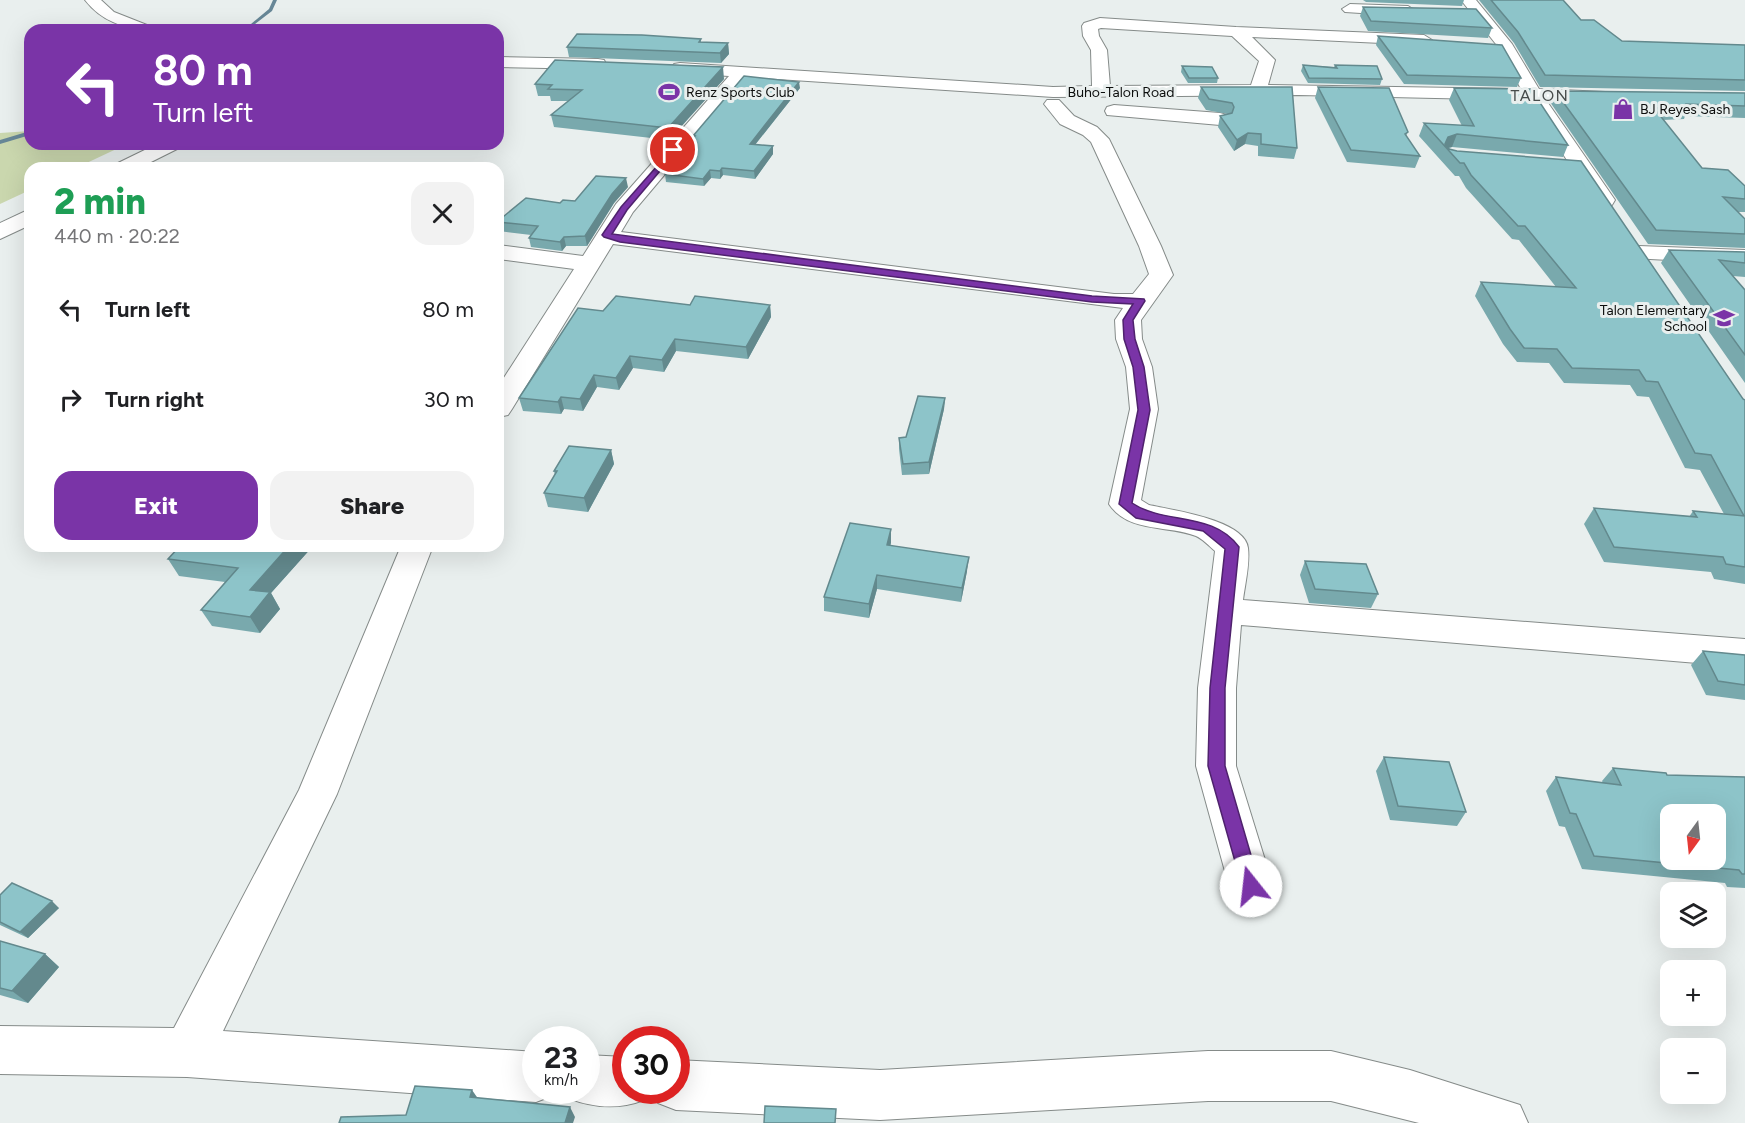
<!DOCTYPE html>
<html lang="en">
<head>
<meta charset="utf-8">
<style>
  :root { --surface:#fff; --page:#f2f2f2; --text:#202124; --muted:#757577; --accent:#7a34a7 }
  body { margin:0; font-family:Figtree,sans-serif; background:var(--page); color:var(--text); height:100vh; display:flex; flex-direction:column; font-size:22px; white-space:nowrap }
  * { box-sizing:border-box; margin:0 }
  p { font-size:20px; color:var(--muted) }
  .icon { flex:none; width:33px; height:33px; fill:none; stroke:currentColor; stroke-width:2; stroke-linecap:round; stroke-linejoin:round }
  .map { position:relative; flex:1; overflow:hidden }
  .sheet { position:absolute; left:24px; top:162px; width:480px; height:390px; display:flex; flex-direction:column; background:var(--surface); border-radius:18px; box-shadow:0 6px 24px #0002 }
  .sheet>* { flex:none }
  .hud { position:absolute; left:24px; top:24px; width:480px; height:126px; border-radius:18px; box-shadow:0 6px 24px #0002; background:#7a34a7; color:#fff; overflow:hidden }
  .needle { width:39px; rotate:195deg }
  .controls { position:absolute; left:1660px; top:804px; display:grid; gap:12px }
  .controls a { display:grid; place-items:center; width:66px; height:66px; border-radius:12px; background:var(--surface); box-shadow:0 6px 24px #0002; font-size:30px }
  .speed { position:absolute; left:522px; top:1026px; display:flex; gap:12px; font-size:30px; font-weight:700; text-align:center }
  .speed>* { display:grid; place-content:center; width:78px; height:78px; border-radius:50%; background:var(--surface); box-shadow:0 6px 24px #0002; line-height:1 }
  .speed small { font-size:15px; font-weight:400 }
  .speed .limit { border:9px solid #d22; background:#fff; color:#111 }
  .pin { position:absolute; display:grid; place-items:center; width:51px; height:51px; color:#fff; margin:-26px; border:3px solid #fff; border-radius:50%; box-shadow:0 2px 6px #0007 }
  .me { position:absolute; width:66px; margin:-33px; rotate:344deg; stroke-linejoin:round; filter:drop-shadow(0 0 4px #0008) }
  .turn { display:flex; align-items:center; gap:21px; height:126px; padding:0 30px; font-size:27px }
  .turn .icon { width:78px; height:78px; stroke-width:2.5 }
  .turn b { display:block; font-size:42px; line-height:51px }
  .round { display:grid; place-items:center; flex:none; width:63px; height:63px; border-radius:18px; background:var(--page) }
  .summary { display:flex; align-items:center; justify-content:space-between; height:102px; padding:0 30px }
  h1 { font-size:36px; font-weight:800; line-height:45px; color:#1e9e55 }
  .action { display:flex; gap:12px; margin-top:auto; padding:12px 30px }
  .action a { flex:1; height:69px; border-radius:18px; background:var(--accent); color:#fff; font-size:24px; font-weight:800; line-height:69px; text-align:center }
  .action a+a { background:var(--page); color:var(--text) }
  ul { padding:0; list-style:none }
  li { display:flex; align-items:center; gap:18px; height:90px; padding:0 30px }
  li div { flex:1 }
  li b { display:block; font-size:22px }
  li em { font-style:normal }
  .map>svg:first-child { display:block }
</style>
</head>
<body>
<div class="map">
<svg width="1745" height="1123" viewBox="0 0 1745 1123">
  <rect width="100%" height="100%" fill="#e9efee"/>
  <path fill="#cad7ae" d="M 30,131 L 30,144 L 127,144 L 76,168 L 30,168 L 30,190 L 0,204 L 0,133 Z"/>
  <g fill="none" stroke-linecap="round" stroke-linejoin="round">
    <path fill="#678797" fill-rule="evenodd" d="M 273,0 L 277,0 L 272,11 L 255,24 L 259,30 L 255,30 L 251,24 L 269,9 Z
      M 30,131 L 30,135 L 0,144 L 0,140 Z"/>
    <defs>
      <path id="minor" d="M 85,0 L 101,0 L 114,12 L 152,27 L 154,30 C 127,30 102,22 85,0 Z
        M 1461,0 L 1476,0 L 1512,44 L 1539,89 L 1605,92 L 1608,96 L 1605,100 L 1599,101 L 1546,100 L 1615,200 L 1612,205 L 1604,206 L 1596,205 L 1528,100 L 1299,95 L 1053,97 L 747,77 L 633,212 L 621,232 L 1114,294 L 1133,294 L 1149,274 L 1139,246 L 1091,142 L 1083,135 L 1060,124 L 1044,104 L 1047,100 L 1059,100 L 1074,116 L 1097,127 L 1109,139 L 1161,246 L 1173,275 L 1141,320 L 1142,339 L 1152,367 L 1158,409 L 1141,500 L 1149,505 C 1172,510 1245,520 1248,548 C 1250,564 1245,584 1243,600 L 1745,639 L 1745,667 L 1241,625 L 1236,688 L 1236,766 L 1273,886 L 1266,900 L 1251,906 L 1236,900 L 1229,886 L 1196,766 L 1198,688 L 1215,551 C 1209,546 1203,539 1196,536 C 1168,525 1128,533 1109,504 L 1130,409 L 1126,367 L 1116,339 L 1115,320 L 1123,308 L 613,244 L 512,409 L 508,415 L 498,417 L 498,387 L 574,269 L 498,259 L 498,245 L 583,256 L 616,204 L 729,76 L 680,73 L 674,72 L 671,68 L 674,64 L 680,63 L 1053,87 L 1092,86 L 1091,50 L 1083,36 L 1082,26 L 1084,23 L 1100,18 L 1236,27 L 1424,35 L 1432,40 L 1424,45 L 1252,37 L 1275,60 L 1268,85 L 1521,89 L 1499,48 ZM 1101,28 L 1232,36 L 1259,61 L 1251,85 L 1110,86 L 1107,50 L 1099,36 L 1098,29 Z
        M 1350,4 L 1408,6 L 1416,11 L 1408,16 L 1345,12 L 1342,9 Z
        M 498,57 L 598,59 L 604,60 L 606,64 L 604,68 L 598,69 L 498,67 Z
        M 1114,105 L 1220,113 L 1227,115 L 1229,119 L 1227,123 L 1220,125 L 1107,115 L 1105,111 L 1107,107 Z
        M 157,144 L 182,144 L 179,148 L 139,168 L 113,168 L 116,164 Z
        M 30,209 L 30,225 L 0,239 L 0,223 Z
        M 1639,246 L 1745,250 L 1745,264 L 1631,258 L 1627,253 L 1631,248 Z
        M 401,546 L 433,546 L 337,794 L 223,1031 L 536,1052 L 536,1090 L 555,1090 L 554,1095 L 536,1102 L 187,1077 L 0,1074 L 0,1026 L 174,1028 L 299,790 Z
        M 1208,1051 L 1331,1051 L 1410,1070 L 1520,1105 L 1528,1123 L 1419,1123 L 1331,1101 L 1208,1101 L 880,1120 L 676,1110 L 658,1103 L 653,1090 L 676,1090 L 676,1060 L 880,1070 Z
        M 586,1055 L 626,1057 L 626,1090 L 647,1090 L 644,1100 C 618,1110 594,1108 568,1098 L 565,1090 L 586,1090 Z"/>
    </defs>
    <use href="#minor" stroke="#858b89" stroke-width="2"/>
    <use href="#minor" fill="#fff" fill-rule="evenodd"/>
  </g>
  <path fill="#79a9ad" d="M 1363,0 L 1464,0 L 1462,6 L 1366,2 Z
    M 1479,0 L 1563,0 L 1581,20 L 1622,41 L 1745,45 L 1745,91 L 1540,87 L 1514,43 Z
    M 1363,7 L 1492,28 L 1488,38 L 1368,31 L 1360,16 Z
    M 1378,36 L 1521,78 L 1517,87 L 1404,84 L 1376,45 Z
    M 701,39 L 701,42 L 728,43 L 729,54 L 721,63 L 569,57 L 567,47 Z
    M 1303,65 L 1334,67 L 1335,65 L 1382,79 L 1380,85 L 1308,83 L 1301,71 Z
    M 1182,66 L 1218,78 L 1217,83 L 1188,83 L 1181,72 Z
    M 724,79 L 669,140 L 554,127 L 551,115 L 568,101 L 551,101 L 550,96 L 538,96 L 535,84 Z
    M 1201,87 L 1292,87 L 1297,148 L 1294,159 L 1258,156 L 1258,146 L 1245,144 L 1234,151 L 1218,127 L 1220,116 L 1228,114 L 1206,110 L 1198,98 Z
    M 1318,87 L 1408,132 L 1406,136 L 1420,156 L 1415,168 L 1347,162 L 1315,98 Z
    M 800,88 L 755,145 L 773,154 L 755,179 L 723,175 L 720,179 L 711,178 L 704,186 L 666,182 L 665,174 L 694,138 L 693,136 Z
    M 1454,88 L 1568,145 L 1563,157 L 1452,147 L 1449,148 L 1743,399 L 1745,400 L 1745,584 L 1714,579 L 1711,572 L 1604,562 L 1584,524 L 1594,508 L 1689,517 L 1693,511 L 1724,514 L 1700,470 L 1685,468 L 1649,397 L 1637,396 L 1630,385 L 1564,383 L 1549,363 L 1517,362 L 1503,344 L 1475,296 L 1481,282 L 1556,287 L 1519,240 L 1512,239 L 1466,188 L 1459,176 L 1455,176 L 1419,136 L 1424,123 L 1462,126 L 1449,100 Z
    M 1555,91 L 1745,93 L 1745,118 L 1685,116 L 1684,119 L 1663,120 L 1702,168 L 1745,186 L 1745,212 L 1738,212 L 1745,219 L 1745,248 L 1648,244 L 1550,102 Z
    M 628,187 L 614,203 L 587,246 L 566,246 L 562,251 L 531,247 L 529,238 L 531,235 L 499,231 L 498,221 Z
    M 1669,250 L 1745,252 L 1745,277 L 1733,276 L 1745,290 L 1745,383 L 1661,263 Z
    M 690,305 L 770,305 L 771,317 L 748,359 L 676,351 L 664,372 L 633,368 L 619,390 L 597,387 L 583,411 L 564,409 L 561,414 L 523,411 L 519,398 L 603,311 Z
    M 945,398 L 944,409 L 929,474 L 902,475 L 899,449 L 899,438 L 906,437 Z
    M 611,450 L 614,464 L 588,512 L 548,507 L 544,493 L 555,475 L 554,471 Z
    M 891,543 L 890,546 L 967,571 L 961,602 L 877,589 L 869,618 L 824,611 L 824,597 Z
    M 180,546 L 313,546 L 271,593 L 280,609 L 260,633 L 212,626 L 201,610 L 225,582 L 179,576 L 168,559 Z
    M 1305,561 L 1378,594 L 1371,608 L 1309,603 L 1300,575 Z
    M 1703,651 L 1745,655 L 1745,700 L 1706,695 L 1691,665 Z
    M 1384,757 L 1466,812 L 1457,826 L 1390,820 L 1376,771 Z
    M 1613,768 L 1667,775 L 1745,777 L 1745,888 L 1727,887 L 1725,883 L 1582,869 L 1565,827 L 1559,826 L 1546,791 L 1556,777 L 1603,783 L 1602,781 Z
    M 0,895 L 59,908 L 28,938 L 0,925 Z
    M 0,941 L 45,954 L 59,967 L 28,1003 L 0,995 Z"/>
  <path fill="#63898d" d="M 728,43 L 729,54 L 721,63 L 720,53 Z
    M 723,67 L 724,79 L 669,140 L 668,128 Z
    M 799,82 L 800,88 L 750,151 L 750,144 Z
    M 1248,133 L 1245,144 L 1234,151 L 1237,140 Z
    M 1457,134 L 1452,147 L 1447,148 L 1444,146 L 1448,137 Z
    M 773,146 L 773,154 L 755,179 L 754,171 Z
    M 722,168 L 723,175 L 720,179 L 720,171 Z
    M 710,170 L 711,178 L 704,186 L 703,179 Z
    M 626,178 L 628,187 L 614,203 L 587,246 L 585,236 L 612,194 Z
    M 564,237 L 566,246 L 562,251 L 560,242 Z
    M 770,305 L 771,317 L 748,359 L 746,347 Z
    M 675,339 L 676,351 L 664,372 L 662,360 Z
    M 630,356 L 633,368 L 619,390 L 616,378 Z
    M 594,375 L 597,387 L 583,411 L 580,399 Z
    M 561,397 L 564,409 L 561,414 L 558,402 Z
    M 945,398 L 944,409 L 929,474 L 929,462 Z
    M 611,450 L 614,464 L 588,512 L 584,498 Z
    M 891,529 L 891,543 L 886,559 L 887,545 Z
    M 289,546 L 313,546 L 271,593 L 280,609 L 260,633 L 250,617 L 250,590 Z
    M 969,557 L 967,571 L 961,602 L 962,588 Z
    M 877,575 L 877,589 L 869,618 L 869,604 Z
    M 52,901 L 59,908 L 28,938 L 20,932 Z
    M 45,954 L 59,967 L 28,1003 L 12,991 Z
    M 472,1090 L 479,1100 L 470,1097 Z
    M 570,1107 L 575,1117 L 573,1123 L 565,1123 Z"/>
  <path fill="#8dc4c9" stroke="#63898d" stroke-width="1.5" fill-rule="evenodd" d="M 1491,0 L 1563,0 L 1581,20 L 1594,20 L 1622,41 L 1745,45 L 1745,80 L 1545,75 L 1518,32 Z
    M 1363,7 L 1476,9 L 1492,28 L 1371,21 Z
    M 577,34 L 642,35 L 701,39 L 699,42 L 728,43 L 720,53 L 567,47 Z
    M 1378,36 L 1502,45 L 1521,78 L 1407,75 Z
    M 555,60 L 723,67 L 668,128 L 551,115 L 582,90 L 548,89 L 552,85 L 535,84 Z
    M 1303,65 L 1337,68 L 1335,65 L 1377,66 L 1382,79 L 1309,78 Z
    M 1182,66 L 1212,67 L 1218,78 L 1189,78 Z
    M 744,76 L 799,82 L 750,144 L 773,146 L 754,171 L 722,168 L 720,171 L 710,170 L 703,179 L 665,174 L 695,136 L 693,136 Z
    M 1201,87 L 1292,87 L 1297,148 L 1261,144 L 1261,134 L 1248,133 L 1237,140 L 1220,116 L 1232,113 L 1234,107 L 1232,103 L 1209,99 Z
    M 1318,87 L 1389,88 L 1408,132 L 1405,134 L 1420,156 L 1351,150 Z
    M 1454,88 L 1531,89 L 1568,145 L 1457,134 L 1448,137 L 1445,144 L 1449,149 L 1457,151 L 1581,161 L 1743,399 L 1745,400 L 1745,567 L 1726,564 L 1723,557 L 1614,547 L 1594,508 L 1697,517 L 1693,511 L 1744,516 L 1711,455 L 1695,453 L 1658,382 L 1646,381 L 1639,370 L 1572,368 L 1557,349 L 1524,348 L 1510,329 L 1481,282 L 1576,288 L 1525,226 L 1518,226 L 1471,175 L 1464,163 L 1460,163 L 1424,123 L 1474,126 Z
    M 1555,91 L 1745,93 L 1745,106 L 1687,104 L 1691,107 L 1654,108 L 1702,168 L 1728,170 L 1745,186 L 1745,199 L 1723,197 L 1745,219 L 1745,234 L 1656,230 Z
    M 596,176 L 626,178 L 612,194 L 585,236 L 564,237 L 560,242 L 529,238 L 538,226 L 498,222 L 498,221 L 526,198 L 560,203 L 563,200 L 575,201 Z
    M 1669,250 L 1745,252 L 1745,263 L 1719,260 L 1745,290 L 1745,355 Z
    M 616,296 L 690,305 L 695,296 L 770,305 L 746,347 L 675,339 L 662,360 L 630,356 L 616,378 L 594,375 L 580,399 L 561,397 L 558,402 L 519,398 L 578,308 L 603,311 Z
    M 918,396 L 945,398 L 929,462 L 903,464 L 899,438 L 906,437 Z
    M 569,446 L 611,450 L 584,498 L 544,493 L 557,471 L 554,471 Z
    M 850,523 L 891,529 L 887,545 L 969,557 L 962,588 L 877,575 L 869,604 L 824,597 Z
    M 180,546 L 289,546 L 250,590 L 270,592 L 250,617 L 201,610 L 238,568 L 168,559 Z
    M 1305,561 L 1366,564 L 1378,594 L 1315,589 Z
    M 1703,651 L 1745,655 L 1745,685 L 1718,681 Z
    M 1384,757 L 1449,762 L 1466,812 L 1398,806 Z
    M 1613,768 L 1666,773 L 1667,775 L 1745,777 L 1745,874 L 1742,874 L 1739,870 L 1594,856 L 1576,814 L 1570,813 L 1556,777 L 1621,785 ZM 1671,814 L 1716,814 L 1716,860 L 1671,860 Z
    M 12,883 L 52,901 L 20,932 L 0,922 L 0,895 Z
    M 0,941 L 45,954 L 12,991 L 0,988 Z
    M 415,1086 L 472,1090 L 470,1097 L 570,1107 L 565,1123 L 339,1123 L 341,1117 L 406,1115 Z
    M 765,1106 L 836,1109 L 835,1123 L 764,1123 Z"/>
  <path fill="#7a34a7" stroke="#4f226d" stroke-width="1.5" d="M 673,148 L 677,150 L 676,152 L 627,210 L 612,234 L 1092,296 L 1144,299 L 1145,301 L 1133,320 L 1135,339 L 1144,367 L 1150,410 L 1132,503 C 1165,525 1213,511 1239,547 L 1225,688 L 1225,766 L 1260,886 L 1257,892 L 1251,895 L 1244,892 L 1242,886 L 1208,766 L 1210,688 L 1225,549 L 1203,531 L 1136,518 L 1119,504 L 1138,410 L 1133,367 L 1124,339 L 1123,320 L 1133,304 L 1092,302 L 620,242 L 604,237 L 602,235 L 621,207 Z"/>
  <defs>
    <symbol id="stadium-bare" viewBox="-9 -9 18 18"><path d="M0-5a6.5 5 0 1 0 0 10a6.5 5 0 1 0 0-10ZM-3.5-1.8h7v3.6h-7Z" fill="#7a34a7" stroke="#e9efee" stroke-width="2.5" paint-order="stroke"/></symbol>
    <symbol id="shop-bare" viewBox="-9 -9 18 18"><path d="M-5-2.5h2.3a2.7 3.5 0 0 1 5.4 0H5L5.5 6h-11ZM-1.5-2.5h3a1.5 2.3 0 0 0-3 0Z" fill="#7a34a7" stroke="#e9efee" stroke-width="2.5" paint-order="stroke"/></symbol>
    <symbol id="school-bare" viewBox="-9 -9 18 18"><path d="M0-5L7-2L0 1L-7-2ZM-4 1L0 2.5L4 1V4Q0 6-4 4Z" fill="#7a34a7" stroke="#e9efee" stroke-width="2.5" paint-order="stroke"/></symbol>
  </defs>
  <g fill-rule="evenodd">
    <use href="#stadium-bare" x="654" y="77" width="30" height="30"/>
    <use href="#shop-bare" x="1608" y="94" width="30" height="30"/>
    <use href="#school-bare" x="1709" y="303" width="30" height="30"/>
  </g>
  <g text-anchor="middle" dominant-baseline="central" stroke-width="6" stroke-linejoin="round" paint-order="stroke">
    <g font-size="14" fill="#0c0e0d" stroke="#e9efee" text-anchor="start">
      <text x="686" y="92">Renz Sports Club</text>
      <text x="1640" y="109">BJ Reyes Sash</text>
      <text x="1707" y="310" text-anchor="end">Talon Elementary<tspan x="1707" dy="16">School</tspan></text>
    </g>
    <g font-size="14" fill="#0c0e0d" stroke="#e9efee">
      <text x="1121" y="92">Buho-Talon Road</text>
    </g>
    <g font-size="16" letter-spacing="1.5" fill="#474c4b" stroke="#e9efee">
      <text x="1540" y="95">TALON</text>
    </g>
  </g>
</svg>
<div class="controls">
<a><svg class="needle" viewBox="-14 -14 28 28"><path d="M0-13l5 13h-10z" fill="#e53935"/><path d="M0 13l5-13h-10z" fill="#757577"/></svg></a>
<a><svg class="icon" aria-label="layers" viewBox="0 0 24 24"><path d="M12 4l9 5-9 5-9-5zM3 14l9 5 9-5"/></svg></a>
<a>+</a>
<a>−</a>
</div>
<div class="speed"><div>23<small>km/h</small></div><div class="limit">30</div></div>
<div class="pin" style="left:673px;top:150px;background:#d93025"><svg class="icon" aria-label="arrive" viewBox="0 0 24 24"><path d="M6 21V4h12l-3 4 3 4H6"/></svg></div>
<svg class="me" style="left:1251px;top:886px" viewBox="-20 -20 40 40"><circle r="19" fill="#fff"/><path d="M0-13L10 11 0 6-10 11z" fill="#7a34a7"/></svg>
<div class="hud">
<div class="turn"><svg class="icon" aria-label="left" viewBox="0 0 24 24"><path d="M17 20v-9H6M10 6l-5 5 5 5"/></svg><div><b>80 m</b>Turn left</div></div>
</div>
<section class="sheet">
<div class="summary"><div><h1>2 min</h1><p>440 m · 20:22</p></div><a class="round"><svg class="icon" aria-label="close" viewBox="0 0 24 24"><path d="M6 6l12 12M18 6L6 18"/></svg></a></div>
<ul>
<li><svg class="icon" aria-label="left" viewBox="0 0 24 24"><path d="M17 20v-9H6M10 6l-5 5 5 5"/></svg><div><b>Turn left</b></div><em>80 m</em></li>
<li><svg class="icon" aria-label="right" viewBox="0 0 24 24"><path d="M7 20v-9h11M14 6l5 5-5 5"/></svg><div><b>Turn right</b></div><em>30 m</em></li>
</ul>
<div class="action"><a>Exit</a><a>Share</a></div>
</section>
</div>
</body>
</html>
